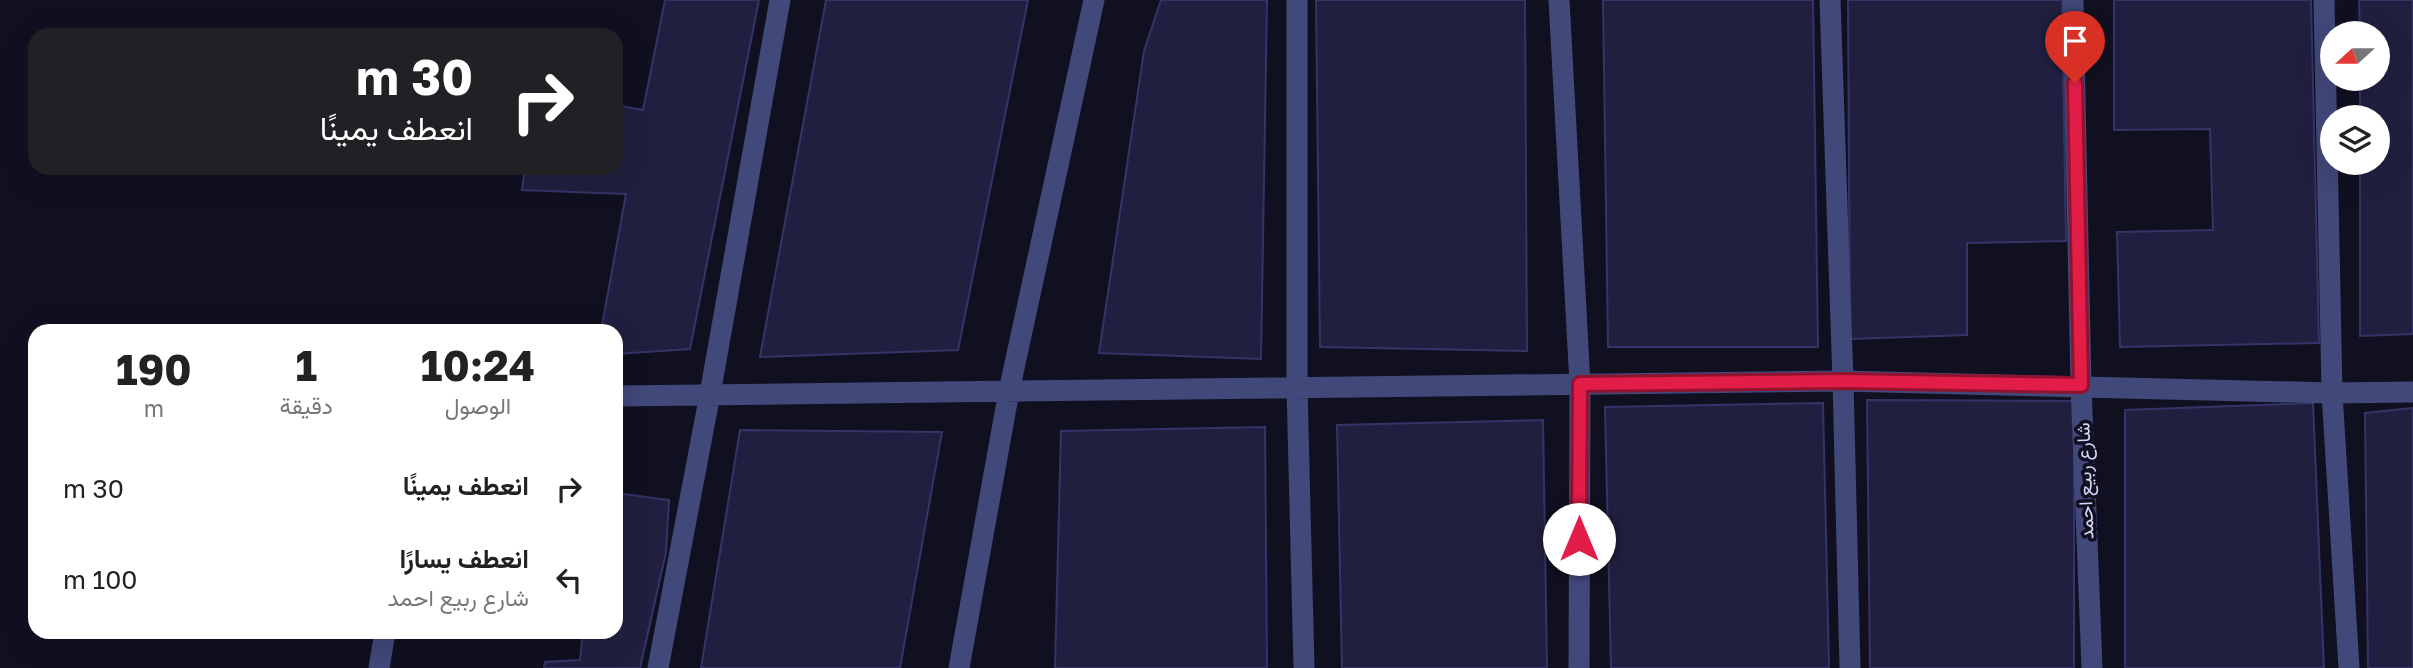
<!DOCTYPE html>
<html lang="ar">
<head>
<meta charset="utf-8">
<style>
  :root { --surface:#fff; --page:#f6f6f6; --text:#222; --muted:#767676 }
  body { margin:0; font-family:"Golos Text",Vazirmatn,sans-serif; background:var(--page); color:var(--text); direction:rtl; height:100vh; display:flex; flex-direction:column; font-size:26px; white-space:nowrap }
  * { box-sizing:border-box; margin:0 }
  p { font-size:23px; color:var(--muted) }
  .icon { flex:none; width:38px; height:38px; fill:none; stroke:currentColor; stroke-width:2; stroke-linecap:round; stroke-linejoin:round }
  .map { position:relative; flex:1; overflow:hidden; direction:ltr }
  .side { position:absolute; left:28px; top:324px; width:595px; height:315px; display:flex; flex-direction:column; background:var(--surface); border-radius:21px; box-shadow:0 7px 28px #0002; direction:rtl }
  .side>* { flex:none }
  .top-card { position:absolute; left:28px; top:28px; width:595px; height:147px; border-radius:21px; box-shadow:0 7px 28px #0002; direction:rtl; background:#202124; color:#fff; overflow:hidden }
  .needle { width:46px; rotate:249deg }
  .fabs { position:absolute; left:2320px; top:21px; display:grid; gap:14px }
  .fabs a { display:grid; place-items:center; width:70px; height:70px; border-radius:50%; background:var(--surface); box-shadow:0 7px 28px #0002; font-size:35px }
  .pin { position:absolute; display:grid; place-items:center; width:60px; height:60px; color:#fff; margin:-72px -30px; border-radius:50% 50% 50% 0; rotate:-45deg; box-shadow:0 0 7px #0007 }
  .pin .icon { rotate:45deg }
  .me { position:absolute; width:77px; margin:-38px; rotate:0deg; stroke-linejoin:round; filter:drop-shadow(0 0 5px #0008) }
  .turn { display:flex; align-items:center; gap:24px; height:147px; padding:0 35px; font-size:32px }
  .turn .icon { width:91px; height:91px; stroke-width:2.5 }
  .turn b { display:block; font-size:49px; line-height:60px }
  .eta { display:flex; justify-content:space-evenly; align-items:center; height:119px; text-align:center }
  .eta b { font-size:42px; font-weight:700; line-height:49px }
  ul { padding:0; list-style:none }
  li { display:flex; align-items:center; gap:21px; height:91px; padding:0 35px }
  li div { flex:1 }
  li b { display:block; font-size:26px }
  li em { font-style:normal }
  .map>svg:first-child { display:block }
</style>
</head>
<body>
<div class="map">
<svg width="2413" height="668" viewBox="0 0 2413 668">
  <rect width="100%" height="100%" fill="#101021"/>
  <path fill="#201f3f" stroke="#353468" stroke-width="2" d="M 665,0 L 759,0 L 690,349 L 616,354 L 616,331 L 601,331 L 626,194 L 522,190 L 525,168 L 616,168 L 616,105 L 643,110 Z
    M 826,0 L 1028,0 L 958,350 L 760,357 Z
    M 1161,0 L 1267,0 L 1261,359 L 1099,353 L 1144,51 Z
    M 1316,0 L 1525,0 L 1527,351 L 1320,347 Z
    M 1603,0 L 1813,0 L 1818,347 L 1608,347 Z
    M 1848,0 L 2062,0 L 2066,241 L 1967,243 L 1967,335 L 1850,339 Z
    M 2114,0 L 2311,0 L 2319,343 L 2120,347 L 2117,232 L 2213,230 L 2210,129 L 2114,130 Z
    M 2359,0 L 2413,0 L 2413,334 L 2360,336 L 2360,163 L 2378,163 L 2378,117 L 2360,117 L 2360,79 L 2378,79 L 2378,33 L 2360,33 Z
    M 1867,400 L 2074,401 L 2074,668 L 1870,668 Z
    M 1823,403 L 1829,668 L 1611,668 L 1605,407 Z
    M 2313,403 L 2324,668 L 2125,668 L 2125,410 Z
    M 2413,408 L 2413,668 L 2368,668 L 2365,413 Z
    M 1543,420 L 1547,668 L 1342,668 L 1337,425 Z
    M 1265,427 L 1267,668 L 1055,668 L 1061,431 Z
    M 740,430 L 942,432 L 900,668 L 701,668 Z
    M 616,493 L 669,500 L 666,552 L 640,668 L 544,668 L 545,662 L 580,660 L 583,632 L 616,632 Z"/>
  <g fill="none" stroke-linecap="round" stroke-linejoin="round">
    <path stroke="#41487a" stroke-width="21" d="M 1297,0 L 1297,387 L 1304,668
      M 1559,0 L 1580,384 L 1579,668
      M 1830,0 L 1843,381 L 1850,668
      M 2073,0 L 2081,385 L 2092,668
      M 2324,0 L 2332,393 L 2349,668
      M 616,396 L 1843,381 L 2332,393 L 2413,392
      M 379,668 L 385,632
      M 658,668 L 710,394 L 780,0
      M 959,668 L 1009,391 L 1094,0"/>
  </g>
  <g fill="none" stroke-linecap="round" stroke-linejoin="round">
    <defs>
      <path id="route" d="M 1579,539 L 1580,384 L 1843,381 L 2081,385 L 2075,83"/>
    </defs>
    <use href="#route" stroke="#92132f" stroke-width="18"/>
    <use href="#route" stroke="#e11d48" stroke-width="12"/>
  </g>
  <g text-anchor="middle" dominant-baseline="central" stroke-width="7" stroke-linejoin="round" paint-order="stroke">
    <g font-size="19" fill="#d5d7fa" stroke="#101021">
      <text transform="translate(2084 481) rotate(-92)">شارع ربيع احمد</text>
    </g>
  </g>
</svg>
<div class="fabs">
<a><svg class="needle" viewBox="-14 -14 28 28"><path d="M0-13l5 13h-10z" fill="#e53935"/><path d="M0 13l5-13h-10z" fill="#767676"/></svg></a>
<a><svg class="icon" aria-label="layers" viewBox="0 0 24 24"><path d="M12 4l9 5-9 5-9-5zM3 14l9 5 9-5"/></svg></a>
</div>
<div class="pin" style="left:2075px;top:83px;background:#d93025"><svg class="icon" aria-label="arrive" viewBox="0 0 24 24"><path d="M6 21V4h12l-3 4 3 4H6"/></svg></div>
<svg class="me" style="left:1579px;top:539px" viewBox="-20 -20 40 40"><circle r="19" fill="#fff"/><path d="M0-13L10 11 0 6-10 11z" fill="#e11d48"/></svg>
<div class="top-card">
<div class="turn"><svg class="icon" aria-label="right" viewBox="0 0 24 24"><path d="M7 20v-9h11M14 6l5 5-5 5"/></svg><div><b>30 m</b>انعطف يمينًا</div></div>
</div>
<section class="side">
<div class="eta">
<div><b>10:24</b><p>الوصول</p></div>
<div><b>1</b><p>دقيقة</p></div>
<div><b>190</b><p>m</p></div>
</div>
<ul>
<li><svg class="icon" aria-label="right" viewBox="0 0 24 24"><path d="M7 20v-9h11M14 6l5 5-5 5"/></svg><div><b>انعطف يمينًا</b></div><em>30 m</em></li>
<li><svg class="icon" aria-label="left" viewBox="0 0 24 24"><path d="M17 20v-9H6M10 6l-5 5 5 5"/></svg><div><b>انعطف يسارًا</b><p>شارع ربيع احمد</p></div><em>100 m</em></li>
</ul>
</section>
</div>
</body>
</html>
